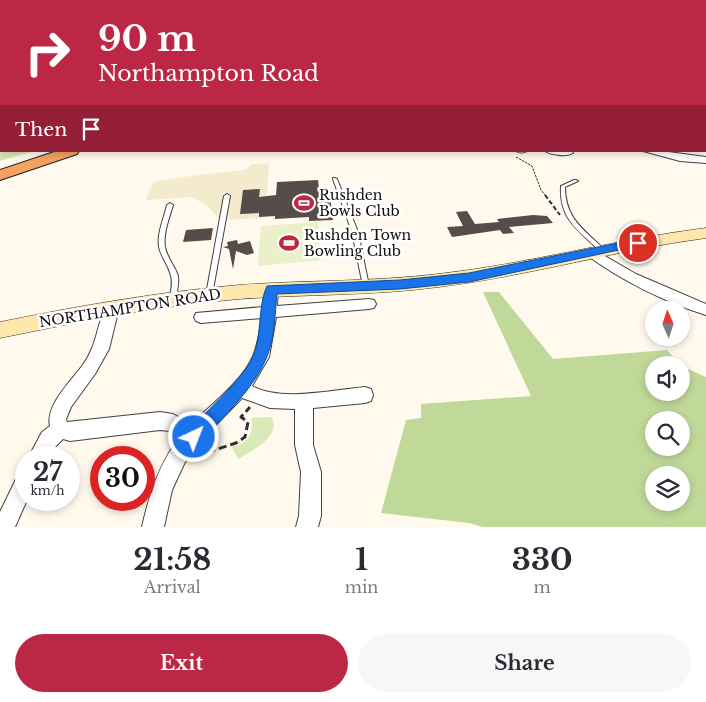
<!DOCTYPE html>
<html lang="en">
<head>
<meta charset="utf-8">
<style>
  :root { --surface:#fff; --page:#f7f7f7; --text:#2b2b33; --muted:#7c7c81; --accent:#bc2746 }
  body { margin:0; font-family:"Libre Baskerville",serif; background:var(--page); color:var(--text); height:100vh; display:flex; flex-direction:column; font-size:19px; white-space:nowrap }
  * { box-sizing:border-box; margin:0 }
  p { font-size:16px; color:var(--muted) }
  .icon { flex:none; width:28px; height:28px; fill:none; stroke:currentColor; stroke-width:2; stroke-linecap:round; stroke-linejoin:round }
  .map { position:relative; height:527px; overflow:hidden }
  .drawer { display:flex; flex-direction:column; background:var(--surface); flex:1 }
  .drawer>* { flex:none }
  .guide { position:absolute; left:0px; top:0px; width:706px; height:152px; box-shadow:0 2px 8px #0003; background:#bc2746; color:#fff; overflow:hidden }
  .needle { width:32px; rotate:357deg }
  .controls { position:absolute; left:645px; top:301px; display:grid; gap:10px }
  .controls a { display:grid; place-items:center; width:45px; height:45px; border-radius:50%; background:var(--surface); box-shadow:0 2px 8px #0003; font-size:25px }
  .speed { position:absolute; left:15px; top:446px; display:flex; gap:10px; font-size:25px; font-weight:700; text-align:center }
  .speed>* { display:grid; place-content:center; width:65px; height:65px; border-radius:50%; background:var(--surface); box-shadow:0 2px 8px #0003; line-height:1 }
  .speed small { font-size:12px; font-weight:400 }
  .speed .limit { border:8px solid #d22; background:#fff; color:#111 }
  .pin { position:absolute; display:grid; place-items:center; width:42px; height:42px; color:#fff; margin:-21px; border:2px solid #fff; border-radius:50%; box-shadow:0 1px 5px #0007 }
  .me { position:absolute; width:55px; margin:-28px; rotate:43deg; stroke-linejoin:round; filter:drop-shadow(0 0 4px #0008) }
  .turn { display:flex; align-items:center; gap:18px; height:105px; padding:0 15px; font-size:22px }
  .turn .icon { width:65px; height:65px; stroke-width:2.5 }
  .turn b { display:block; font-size:35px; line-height:42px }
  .then { display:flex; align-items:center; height:48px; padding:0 15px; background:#0003; gap:10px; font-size:19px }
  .eta { display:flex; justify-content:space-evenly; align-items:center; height:85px; text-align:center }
  .eta b { font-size:30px; font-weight:700; line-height:35px }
  .button { display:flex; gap:10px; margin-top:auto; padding:10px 15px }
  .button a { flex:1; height:58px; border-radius:30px; background:var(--accent); color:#fff; font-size:20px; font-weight:700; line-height:58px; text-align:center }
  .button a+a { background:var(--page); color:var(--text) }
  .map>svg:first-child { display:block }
</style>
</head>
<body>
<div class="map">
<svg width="706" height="527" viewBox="0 0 706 527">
  <rect width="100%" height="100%" fill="#fff9ee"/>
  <path fill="#f4ebcf" d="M 269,163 L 265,218 L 221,220 L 206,205 L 192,197 L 146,200 L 153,182 L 197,175 L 245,170 L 252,164 Z"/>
  <path fill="#d9e9b8" d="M 0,78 L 1,151 L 34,151 L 0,161 Z
    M 272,417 C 281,438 252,450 238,459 L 232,447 C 247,444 255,434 251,418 Z"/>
  <path fill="#c0d998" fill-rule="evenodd" d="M 483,292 L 499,292 L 553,359 L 667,350 L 680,365 L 654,365 L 654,392 L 681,392 L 681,366 L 706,377 L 706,527 L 483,527 L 469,523 L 381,513 L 406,420 L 421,418 L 421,404 L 531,396 ZM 654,420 L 681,420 L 681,448 L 654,448 ZM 654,475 L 681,475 L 681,502 L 654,502 Z"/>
  <path fill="#e9f0ca" d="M 318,222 L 321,260 L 258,266 L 261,226 Z"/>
  <path fill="#564d4a" d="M 318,180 L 319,188 L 329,188 L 333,220 L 309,221 L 309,217 L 275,219 L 275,216 L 259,217 L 259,213 L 240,214 L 243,190 L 260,189 L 259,197 L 276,195 L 277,182 Z
    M 467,211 L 475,224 L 499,222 L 497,219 L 533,215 L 547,216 L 553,223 L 509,227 L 514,233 L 503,234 L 500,230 L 452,237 L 447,227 L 463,226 L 456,212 Z
    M 213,228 L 211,240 L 183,242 L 186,230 Z
    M 237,240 L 238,244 L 250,241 L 254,253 L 247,255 L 236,251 L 233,269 L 229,249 L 223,247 L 228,246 L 227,242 Z"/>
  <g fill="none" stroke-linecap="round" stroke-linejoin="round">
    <defs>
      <path id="service" d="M 516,151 L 527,151 C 524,153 519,153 516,151 Z
        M 333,178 L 335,178 L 337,179 L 358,232 L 369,286 L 368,288 L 364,288 L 363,286 L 352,232 L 333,179 Z
        M 574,180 L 576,180 L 578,181 L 565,187 C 565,218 583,229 604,249 L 605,250 L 604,251 L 600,251 C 578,230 559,219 561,186 Z
        M 227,194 L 230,196 L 212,295 L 211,297 L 207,297 L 206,295 L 224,196 Z
        M 170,203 L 173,205 C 169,219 163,233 165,247 C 167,258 175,266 178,276 C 179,283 177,291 176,299 L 175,301 L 171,301 L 170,299 C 171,291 173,283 171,276 C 169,266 161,257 159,247 C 157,232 164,219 167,205 Z"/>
      <path id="minor" d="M 705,81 L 706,81 L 706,85 L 705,85 Z
        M 705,97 L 706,97 L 706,101 L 705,101 Z
        M 545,151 L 572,151 L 573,153 C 567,157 551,155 545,151 Z
        M 643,151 L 661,151 L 706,157 L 706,163 L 680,161 Z
        M 591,248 L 636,274 L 706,304 L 706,315 C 667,303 620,280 587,255 L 585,252 Z
        M 271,285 L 276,287 L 278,290 L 277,306 L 369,299 L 374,300 L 376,304 L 374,308 L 369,309 L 276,317 L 269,357 L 252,386 C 280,402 333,390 365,387 L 371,389 L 373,395 L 371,401 L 365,403 L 313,408 L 313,445 L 321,472 L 321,516 L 318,527 L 296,527 L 299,516 L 301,472 L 295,445 L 295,409 L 270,408 L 242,398 L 203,438 L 185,462 L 172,490 L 164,527 L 142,527 C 149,495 159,464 179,438 L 170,431 L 160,430 L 70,441 L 63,439 L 56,446 L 48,458 L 28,458 L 42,432 L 50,426 C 45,406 71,381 82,366 C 98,345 96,325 107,304 L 112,303 L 117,304 L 119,308 L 109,349 L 95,374 L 71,407 L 66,419 L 67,422 L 160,412 L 173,414 L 191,424 C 210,406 244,379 253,356 C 258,344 260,331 262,318 L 201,323 L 196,321 L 194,317 L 196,313 L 263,307 L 266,287 Z
        M 26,470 L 27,500 L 15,527 L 0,527 L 0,512 L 19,473 Z"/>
      <path id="secondary" d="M 706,228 L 706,238 C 616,250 529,276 439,287 C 372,296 305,294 239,299 C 158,306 79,322 0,338 L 0,322 C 79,306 158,292 239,285 C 305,280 372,282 438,274 C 529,264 616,239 706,228 Z"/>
      <path id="trunk" d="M 57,151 L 79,151 L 77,154 L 0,180 L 0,170 Z"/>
    </defs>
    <use href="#service" stroke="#414141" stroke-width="2"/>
    <use href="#minor" stroke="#414141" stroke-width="2"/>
    <use href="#secondary" stroke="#303030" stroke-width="1"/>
    <use href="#trunk" stroke="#1f1f1f" stroke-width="2"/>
    <path stroke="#303030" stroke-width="1" stroke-dasharray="2.5 1" stroke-linecap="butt" d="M 516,157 L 532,166 L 541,190 L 546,196"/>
    <path stroke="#303030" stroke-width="2" stroke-dasharray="4.5 2.5" stroke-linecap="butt" d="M 545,195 L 560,215"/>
    <path stroke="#303030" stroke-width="3" stroke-dasharray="8 4" stroke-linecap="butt" d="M 196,456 L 236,443 L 245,437 L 248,422 L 241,417 L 250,407"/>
    <use href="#service" fill="#fff" fill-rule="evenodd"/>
    <use href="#minor" fill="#fff" fill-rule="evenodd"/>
    <use href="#secondary" fill="#fee7aa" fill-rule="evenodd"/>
    <use href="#trunk" fill="#f5a260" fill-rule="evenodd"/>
  </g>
  <linearGradient id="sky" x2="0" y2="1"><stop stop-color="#93c8ed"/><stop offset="0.51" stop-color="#fffcf7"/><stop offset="1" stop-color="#fffcf7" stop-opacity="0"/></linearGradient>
  <rect width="706" height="152" fill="url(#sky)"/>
  <path fill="#1a73e8" stroke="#114b97" d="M 638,239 L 643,243 L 642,245 L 469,282 L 400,289 L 277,294 C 275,312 275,334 269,351 C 257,387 224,415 200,443 L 194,445 L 188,443 L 185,437 L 188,431 C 206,411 251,373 256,348 C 261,330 259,302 267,286 L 400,280 L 469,273 Z"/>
  <defs>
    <symbol id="stadium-bare" viewBox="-9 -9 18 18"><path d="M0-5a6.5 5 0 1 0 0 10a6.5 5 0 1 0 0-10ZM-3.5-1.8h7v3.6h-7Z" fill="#bc2746" stroke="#fff" stroke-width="2.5" paint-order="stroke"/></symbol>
  </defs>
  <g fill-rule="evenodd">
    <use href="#stadium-bare" x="290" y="189" width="28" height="28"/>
    <use href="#stadium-bare" x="275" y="229" width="28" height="28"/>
  </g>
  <g text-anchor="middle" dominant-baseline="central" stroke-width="5" stroke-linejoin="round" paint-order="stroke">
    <g font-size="14" fill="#0e0e0e" stroke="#fff" text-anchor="start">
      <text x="319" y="195">Rushden<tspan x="319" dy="16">Bowls Club</tspan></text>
      <text x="304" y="235">Rushden Town<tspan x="304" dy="16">Bowling Club</tspan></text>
    </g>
    <g font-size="14" fill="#0e0e0e" stroke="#fff">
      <text transform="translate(130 308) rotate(-9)">NORTHAMPTON ROAD</text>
    </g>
  </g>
</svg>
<div class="controls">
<a><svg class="needle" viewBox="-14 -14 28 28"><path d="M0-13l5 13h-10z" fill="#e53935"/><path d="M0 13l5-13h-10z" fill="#7c7c81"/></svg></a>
<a><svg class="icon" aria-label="sound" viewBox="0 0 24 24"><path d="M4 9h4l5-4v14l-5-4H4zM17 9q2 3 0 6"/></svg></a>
<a><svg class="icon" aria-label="search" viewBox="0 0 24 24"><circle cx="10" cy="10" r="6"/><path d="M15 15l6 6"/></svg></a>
<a><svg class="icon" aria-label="layers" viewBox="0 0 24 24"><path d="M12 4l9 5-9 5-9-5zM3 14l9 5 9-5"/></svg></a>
</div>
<div class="speed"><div>27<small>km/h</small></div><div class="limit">30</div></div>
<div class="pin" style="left:638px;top:243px;background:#d93025"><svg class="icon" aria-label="arrive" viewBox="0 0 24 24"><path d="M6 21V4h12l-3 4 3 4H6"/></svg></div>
<svg class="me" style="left:194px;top:437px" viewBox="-20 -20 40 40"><circle r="17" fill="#1a73e8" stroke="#fff" stroke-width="3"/><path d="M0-11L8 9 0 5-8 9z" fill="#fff"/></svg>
<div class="guide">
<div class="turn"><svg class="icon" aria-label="right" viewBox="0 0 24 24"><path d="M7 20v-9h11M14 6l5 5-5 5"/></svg><div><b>90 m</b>Northampton Road</div></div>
<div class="then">Then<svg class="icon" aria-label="arrive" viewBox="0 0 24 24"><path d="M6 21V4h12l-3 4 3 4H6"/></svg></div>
</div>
</div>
<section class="drawer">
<div class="eta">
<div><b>21:58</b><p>Arrival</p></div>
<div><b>1</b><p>min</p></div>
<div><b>330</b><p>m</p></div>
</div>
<div class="button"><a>Exit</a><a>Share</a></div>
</section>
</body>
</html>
